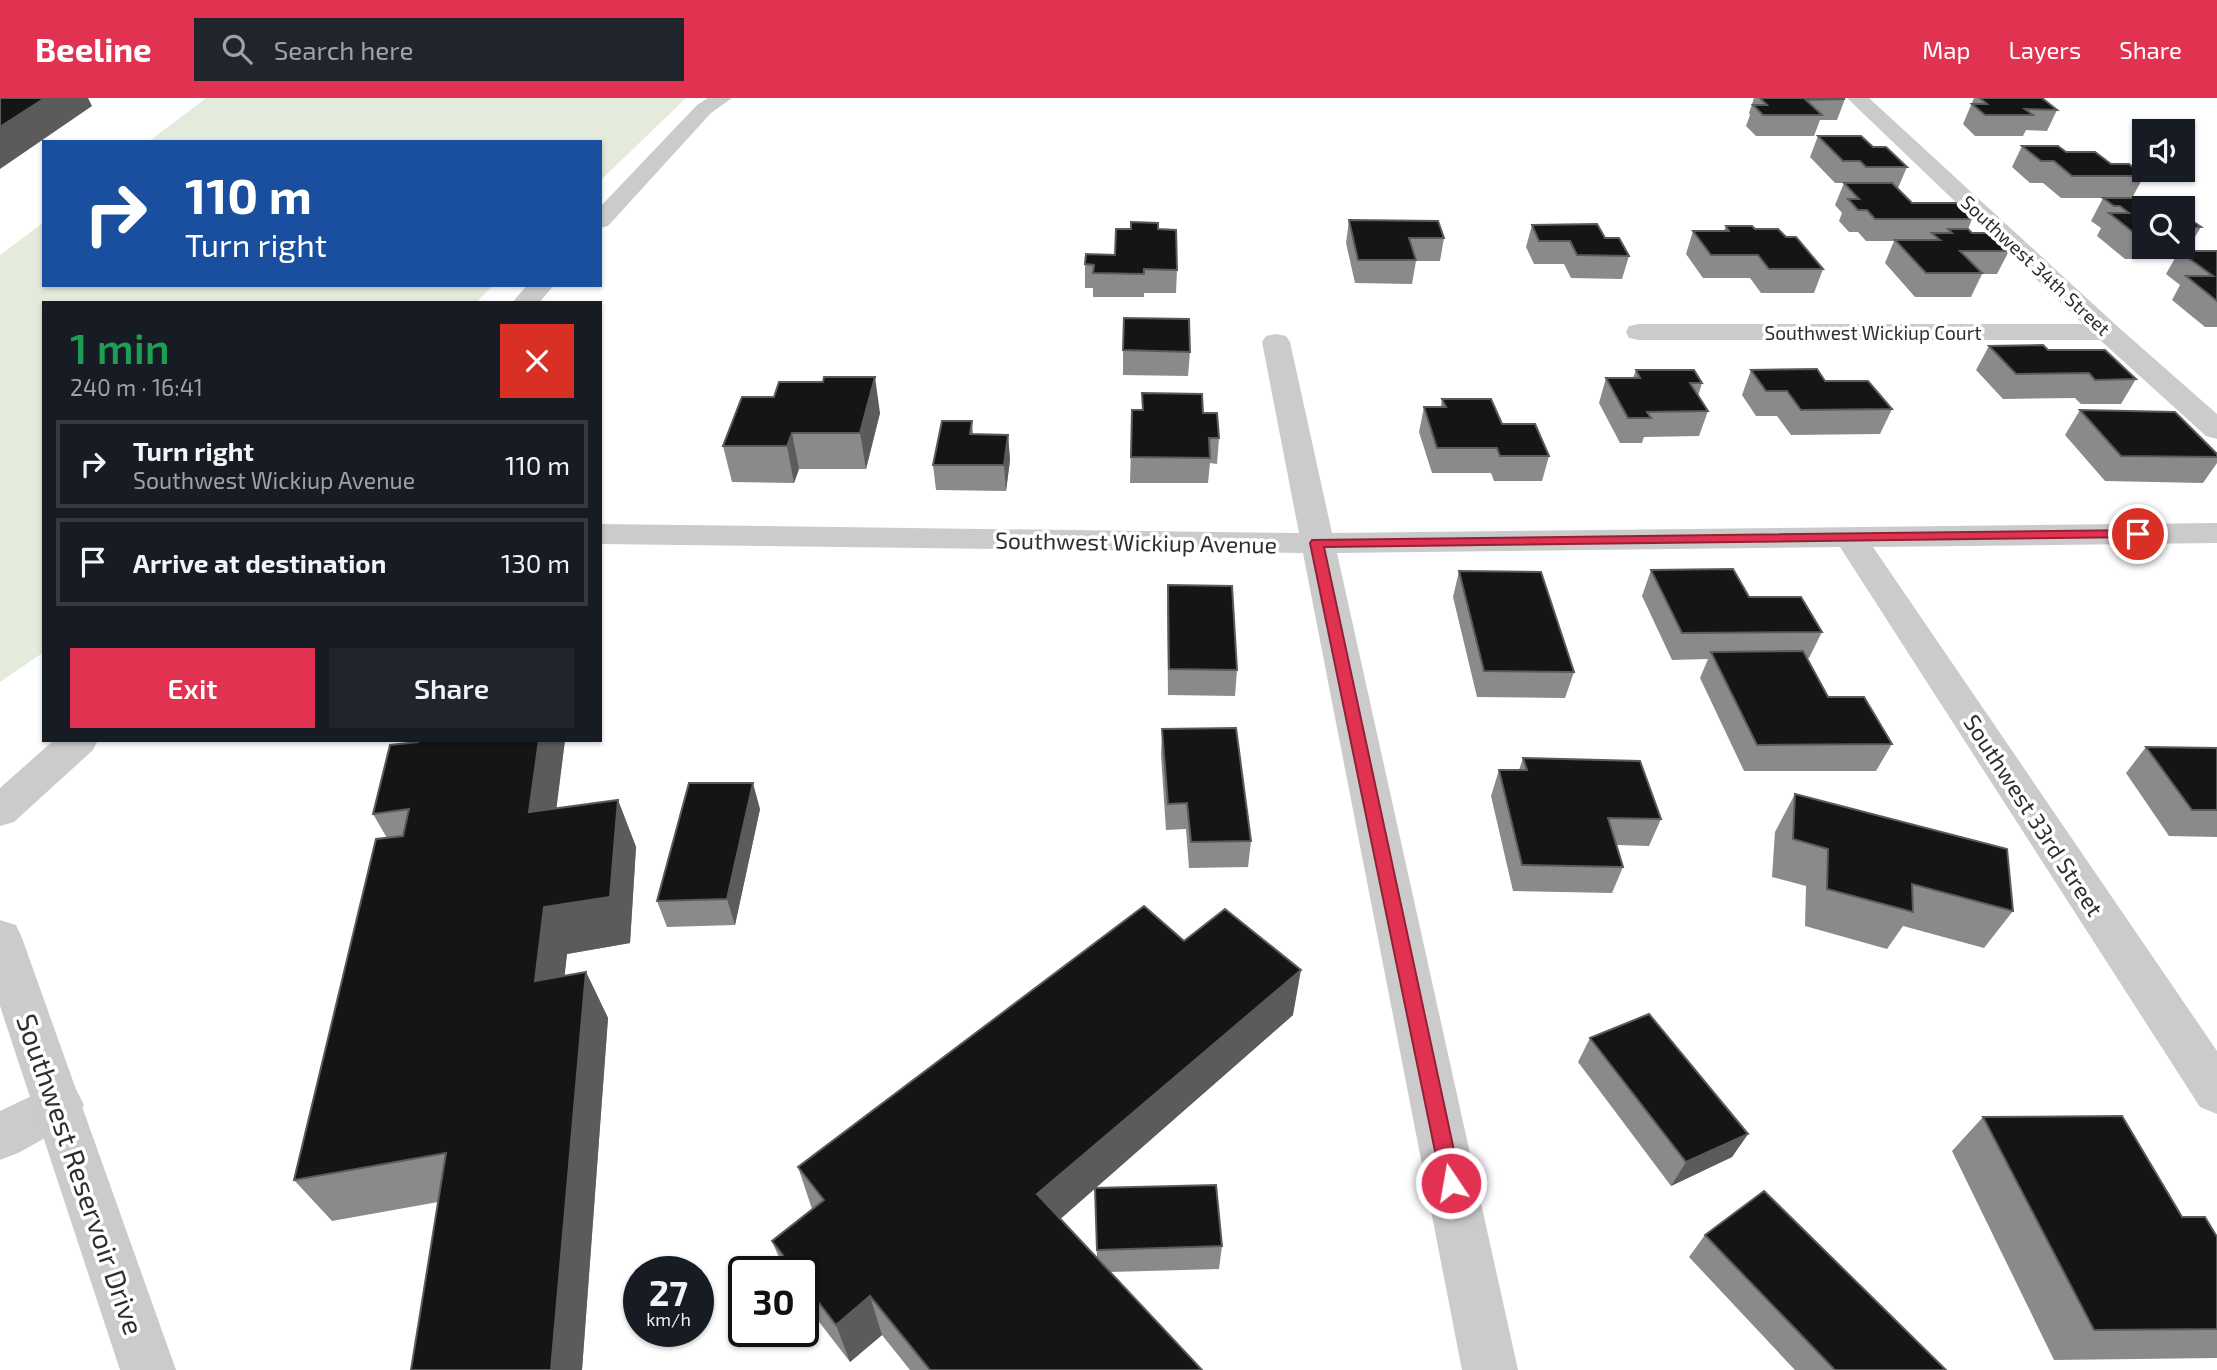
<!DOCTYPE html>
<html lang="en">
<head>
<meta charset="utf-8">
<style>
  :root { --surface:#171b24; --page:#20242c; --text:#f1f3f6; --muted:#9ea1a6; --line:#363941; --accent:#e13351 }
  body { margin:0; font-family:"Exo 2",sans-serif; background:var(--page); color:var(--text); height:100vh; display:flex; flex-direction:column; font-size:26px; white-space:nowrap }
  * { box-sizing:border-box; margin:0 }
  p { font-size:23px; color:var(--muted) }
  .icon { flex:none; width:38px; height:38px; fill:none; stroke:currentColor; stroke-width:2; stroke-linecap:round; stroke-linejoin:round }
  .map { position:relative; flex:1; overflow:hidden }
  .side { position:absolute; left:42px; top:203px; width:560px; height:441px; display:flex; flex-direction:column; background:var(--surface); border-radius:0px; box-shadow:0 2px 5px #0004 }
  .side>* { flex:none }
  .banner { position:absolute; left:42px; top:42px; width:560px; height:147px; border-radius:0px; box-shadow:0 2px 5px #0004; background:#1a4fa0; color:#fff; overflow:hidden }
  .fabs { position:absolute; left:2132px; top:21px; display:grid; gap:14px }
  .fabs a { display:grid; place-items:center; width:63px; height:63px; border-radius:0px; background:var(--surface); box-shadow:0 2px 5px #0004; font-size:35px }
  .speed { position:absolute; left:623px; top:1158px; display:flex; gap:14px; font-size:35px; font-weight:700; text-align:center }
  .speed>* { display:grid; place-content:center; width:91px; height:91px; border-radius:50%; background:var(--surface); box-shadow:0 2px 5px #0004; line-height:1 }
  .speed small { font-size:18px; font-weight:400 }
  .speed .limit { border:4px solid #111; border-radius:10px; background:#fff; color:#111 }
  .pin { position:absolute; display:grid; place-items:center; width:60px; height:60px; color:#fff; margin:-30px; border:4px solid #fff; border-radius:50%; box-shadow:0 2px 7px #0007 }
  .me { position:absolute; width:77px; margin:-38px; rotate:348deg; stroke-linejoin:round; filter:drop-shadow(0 0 5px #0008) }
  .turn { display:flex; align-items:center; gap:24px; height:147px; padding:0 28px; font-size:32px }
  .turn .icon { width:91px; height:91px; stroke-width:2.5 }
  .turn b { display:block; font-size:49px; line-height:60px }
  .round { display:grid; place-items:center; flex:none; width:74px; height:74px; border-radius:0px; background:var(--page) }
  .overview { display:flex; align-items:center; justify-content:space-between; height:119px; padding:0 28px }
  h1 { font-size:42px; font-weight:600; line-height:52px; color:#1e9e55 }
  .primary-button { display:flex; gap:14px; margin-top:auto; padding:14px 28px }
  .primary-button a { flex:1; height:80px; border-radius:0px; background:var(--accent); color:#fff; font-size:28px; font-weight:600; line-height:80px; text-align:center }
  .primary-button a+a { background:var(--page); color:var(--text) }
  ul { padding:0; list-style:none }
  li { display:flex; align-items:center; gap:21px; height:88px; margin:0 14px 10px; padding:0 14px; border:4px solid var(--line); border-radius:0px }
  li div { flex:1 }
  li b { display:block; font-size:26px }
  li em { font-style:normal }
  header { display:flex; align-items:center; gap:42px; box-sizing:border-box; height:98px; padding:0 35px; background:var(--accent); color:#fff }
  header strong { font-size:33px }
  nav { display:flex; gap:38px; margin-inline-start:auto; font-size:24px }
  .search { width:490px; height:63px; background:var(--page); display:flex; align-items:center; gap:18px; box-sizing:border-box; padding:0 24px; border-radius:0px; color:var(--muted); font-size:26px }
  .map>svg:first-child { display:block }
</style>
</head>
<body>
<header>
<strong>Beeline</strong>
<div class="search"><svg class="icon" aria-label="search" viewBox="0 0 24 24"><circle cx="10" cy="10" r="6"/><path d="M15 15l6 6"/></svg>Search here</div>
<nav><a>Map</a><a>Layers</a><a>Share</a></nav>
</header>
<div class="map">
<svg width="2217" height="1272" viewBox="0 0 2217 1272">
  <rect width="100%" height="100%" fill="#fff"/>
  <path fill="#e5ebdc" d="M 206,0 L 686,0 L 600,83 L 600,44 L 148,44 Z
    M 44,124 L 44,187 L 493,187 L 476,205 L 44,205 L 44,554 L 0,584 L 0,157 Z"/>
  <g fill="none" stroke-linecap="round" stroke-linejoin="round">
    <path fill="#cbcbcb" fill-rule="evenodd" d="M 708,0 L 732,0 L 711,15 L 608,128 L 600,130 L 600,109 L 697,7 Z
      M 1847,0 L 1869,0 L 2117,228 L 2217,316 L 2217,341 L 2206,338 L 2100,242 L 1639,242 L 1629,240 L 1626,234 L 1629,228 L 1639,226 L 2083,226 Z
      M 527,187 L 554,187 L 539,205 L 512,205 Z
      M 1276,236 L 1286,238 L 1290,244 L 1332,435 L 2217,425 L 2217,445 L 1873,449 L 2217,953 L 2217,1016 L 2200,1009 L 1840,449 L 1337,455 L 1518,1272 L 1462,1272 L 1303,455 L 600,446 L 600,426 L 1299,435 L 1262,244 L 1266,238 Z
      M 54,642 L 98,642 L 93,652 L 14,724 L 0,728 L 0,690 Z
      M 59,985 L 76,991 L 84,1007 L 76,1023 L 18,1055 L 0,1062 L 0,1013 Z"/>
    <path fill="#cbcbcb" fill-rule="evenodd" d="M 0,822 L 16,827 L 22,840 L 176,1272 L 120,1272 L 0,908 Z"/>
  </g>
  <path fill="#8a8a8a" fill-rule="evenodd" d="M 1754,0 L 1843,0 L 1845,1 L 1837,22 L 1820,22 L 1814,38 L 1756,38 L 1746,28 L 1750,17 L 1749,15 Z
    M 1974,0 L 2042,0 L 2057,12 L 2047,33 L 2026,32 L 2023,38 L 1975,38 L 1963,26 Z
    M 1818,38 L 1873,49 L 1907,69 L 1898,90 L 1912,105 L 1972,121 L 1968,131 L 1972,135 L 2009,153 L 1997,176 L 1982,176 L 1971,199 L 1915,199 L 1885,165 L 1894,143 L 1866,143 L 1858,134 L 1849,134 L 1839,123 L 1842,115 L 1835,107 L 1844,85 L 1852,85 L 1835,85 L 1810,59 Z
    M 2022,48 L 2066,54 L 2111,66 L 2144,78 L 2132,100 L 2061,100 L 2043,85 L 2030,85 L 2012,69 Z
    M 2103,100 L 2144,110 L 2144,149 L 2182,149 L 2182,116 L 2201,129 L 2187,152 L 2162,152 L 2157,161 L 2125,161 L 2097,138 L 2101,130 L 2091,123 Z
    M 1349,122 L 1444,140 L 1440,163 L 1416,163 L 1412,186 L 1355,185 L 1346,145 Z
    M 1532,127 L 1605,140 L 1629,158 L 1622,181 L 1571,180 L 1564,166 L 1534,166 L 1526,149 Z
    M 1726,128 L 1755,131 L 1786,139 L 1823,171 L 1814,195 L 1761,195 L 1750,180 L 1703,180 L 1686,156 L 1693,133 L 1724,133 Z
    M 1158,131 L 1177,172 L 1176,195 L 1144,195 L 1144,199 L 1093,199 L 1093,190 L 1085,190 L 1085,166 L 1115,157 Z
    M 2179,153 L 2217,153 L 2217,229 L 2205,229 L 2172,202 L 2180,187 L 2166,176 Z
    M 1989,248 L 2048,252 L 2136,281 L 2121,306 L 2081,306 L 2075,300 L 2003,301 L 1976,272 Z
    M 1123,252 L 1190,254 L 1188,278 L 1123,277 Z
    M 1636,272 L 1702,285 L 1698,298 L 1708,313 L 1699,338 L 1644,339 L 1642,345 L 1620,345 L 1599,305 L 1606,280 L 1633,280 Z
    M 1751,272 L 1825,283 L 1892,311 L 1880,336 L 1791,337 L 1777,318 L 1756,318 L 1742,297 Z
    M 823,284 L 880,315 L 866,371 L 799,371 L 794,385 L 732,384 L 723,348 L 774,299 Z
    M 1442,301 L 1502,326 L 1549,358 L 1542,383 L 1494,383 L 1491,375 L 1432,375 L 1419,334 L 1424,309 L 1441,309 Z
    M 1132,312 L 1203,315 L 1219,340 L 1217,366 L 1210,365 L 1208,385 L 1130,385 Z
    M 2080,312 L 2217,359 L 2217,365 L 2203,385 L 2105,383 L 2065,337 Z
    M 972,323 L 973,336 L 1008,337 L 1010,362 L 1006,393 L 936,392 L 933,367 Z
    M 1651,472 L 1749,499 L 1822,534 L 1809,560 L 1806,560 L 1828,599 L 1892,646 L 1876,673 L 1744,673 L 1700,580 L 1708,561 L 1672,562 L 1642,498 Z
    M 1459,473 L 1574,574 L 1565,600 L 1477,599 L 1453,499 Z
    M 1168,487 L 1237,572 L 1235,598 L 1168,597 L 1167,513 Z
    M 1162,631 L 1251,743 L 1248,769 L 1189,770 L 1186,731 L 1166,732 L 1161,657 Z
    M 418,642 L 565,642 L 556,710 L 618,702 L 636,749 L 630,845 L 567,856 L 564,878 L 586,874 L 608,920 L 582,1272 L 411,1272 L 438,1104 L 332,1123 L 294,1082 L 387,740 L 373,716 Z
    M 2146,649 L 2217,650 L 2217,739 L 2169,738 L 2126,675 Z
    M 1523,660 L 1661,721 L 1649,748 L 1617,747 L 1623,769 L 1612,795 L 1513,793 L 1491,698 L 1499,672 L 1519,672 Z
    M 1795,696 L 2013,813 L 1984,850 L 1903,828 L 1887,851 L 1805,828 L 1806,788 L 1772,779 L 1775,734 Z
    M 760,711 L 735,827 L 667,829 L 657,803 Z
    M 1184,843 L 1293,917 L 1095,1090 L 1222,1148 L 1219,1171 L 1110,1174 L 1202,1272 L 910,1272 L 882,1237 L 850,1264 L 803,1203 L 803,1174 L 785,1174 L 772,1143 L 812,1111 L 798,1069 ZM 1095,1090 L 1097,1160 L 1060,1121 Z
    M 1590,940 L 1748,1036 L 1732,1059 L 1671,1088 L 1578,964 Z
    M 1983,1019 L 2182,1119 L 2217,1139 L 2217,1260 L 2054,1262 L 1952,1053 Z
    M 1705,1137 L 1946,1272 L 1795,1272 L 1689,1159 Z"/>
  <path fill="#5b5b5b" d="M 45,0 L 88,0 L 92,8 L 0,71 L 0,29 Z
    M 875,279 L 880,315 L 866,371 L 860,335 Z
    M 792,335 L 799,371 L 794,385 L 787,348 Z
    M 1008,337 L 1010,362 L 1006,393 L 1004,367 Z
    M 539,642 L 565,642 L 550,762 L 529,714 Z
    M 753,685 L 760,711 L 735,827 L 727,801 Z
    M 618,702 L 636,749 L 630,845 L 567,856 L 559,929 L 535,883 L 544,809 Z
    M 1301,872 L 1293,917 L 1041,1138 L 1037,1096 Z
    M 586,874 L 608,920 L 582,1272 L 551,1272 Z
    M 1748,1036 L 1732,1059 L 1671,1088 L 1686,1064 Z
    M 870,1198 L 882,1237 L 850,1264 L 836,1227 Z"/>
  <path fill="#151515" stroke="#5b5b5b" stroke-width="2" d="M 0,0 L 45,0 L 0,29 Z
    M 1760,0 L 1843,0 L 1845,1 L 1806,2 L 1822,17 L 1763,17 L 1753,7 L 1767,7 Z
    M 1980,0 L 2042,0 L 2057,12 L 2025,11 L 2033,17 L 1985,17 L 1972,6 L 1987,6 Z
    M 1818,38 L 1861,38 L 1873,49 L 1886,49 L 1907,69 L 1866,69 L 1860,63 L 1843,63 Z
    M 2022,48 L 2058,48 L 2066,54 L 2095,54 L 2111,66 L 2129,66 L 2144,78 L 2072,78 L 2054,63 L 2041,63 Z
    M 1844,85 L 1892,85 L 1912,105 L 1956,105 L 1972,121 L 1875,121 L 1867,112 L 1858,112 L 1848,101 L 1859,101 Z
    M 2103,100 L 2160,100 L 2174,110 L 2144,110 L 2144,138 L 2138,138 L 2109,115 L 2129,115 L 2120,108 L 2114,108 Z
    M 2182,116 L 2201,129 L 2182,130 Z
    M 1349,122 L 1438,123 L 1444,140 L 1409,140 L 1416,162 L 1358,162 Z
    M 1131,124 L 1158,125 L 1158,131 L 1176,132 L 1177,172 L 1144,171 L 1144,176 L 1093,175 L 1094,167 L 1085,166 L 1086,156 L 1115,157 L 1116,131 L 1131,131 Z
    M 1597,126 L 1605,140 L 1619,140 L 1629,158 L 1577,157 L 1570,143 L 1539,143 L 1532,127 Z
    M 1726,128 L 1752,128 L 1755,131 L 1778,131 L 1786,139 L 1796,139 L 1823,171 L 1769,171 L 1758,157 L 1711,157 L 1693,133 L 1729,133 Z
    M 1948,131 L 1968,131 L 1972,135 L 1990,135 L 2009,153 L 1960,153 L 1982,175 L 1926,175 L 1895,142 L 1940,142 L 1932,135 L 1952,135 Z
    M 2179,153 L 2217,153 L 2217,203 L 2186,178 L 2213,178 Z
    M 1124,220 L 1189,221 L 1190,254 L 1123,252 Z
    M 2043,247 L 2048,252 L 2105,252 L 2136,281 L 2095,282 L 2089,275 L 2016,276 L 1989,248 Z
    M 1817,271 L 1825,283 L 1868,283 L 1892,311 L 1801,312 L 1787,293 L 1766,293 L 1751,272 Z
    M 1636,272 L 1694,272 L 1702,285 L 1690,285 L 1708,313 L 1647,314 L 1651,320 L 1628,320 L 1606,280 L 1640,280 Z
    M 824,279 L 875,279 L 860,335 L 792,335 L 787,348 L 723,348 L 742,299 L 774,299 L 779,284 L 823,284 Z
    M 1142,295 L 1202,296 L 1203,315 L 1217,315 L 1219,340 L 1209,340 L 1210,360 L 1131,359 L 1132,312 L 1143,312 Z
    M 1442,301 L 1491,301 L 1502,326 L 1535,326 L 1549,358 L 1500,358 L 1497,350 L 1437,350 L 1424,309 L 1446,309 Z
    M 2080,312 L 2175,314 L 2217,356 L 2217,359 L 2121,358 Z
    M 942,323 L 972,323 L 970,336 L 1008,337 L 1004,367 L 933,367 Z
    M 1733,471 L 1749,499 L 1801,499 L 1822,534 L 1682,535 L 1651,472 Z
    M 1459,473 L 1541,474 L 1574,574 L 1484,573 Z
    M 1168,487 L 1232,488 L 1237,572 L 1169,571 Z
    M 1803,553 L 1828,599 L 1864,599 L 1892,646 L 1757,647 L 1711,554 Z
    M 1236,630 L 1251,743 L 1191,744 L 1187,705 L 1168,706 L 1162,631 Z
    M 418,642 L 539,642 L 529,714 L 618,702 L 610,799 L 544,809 L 535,883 L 586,874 L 551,1272 L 411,1272 L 446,1055 L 294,1082 L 376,741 L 403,738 L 409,711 L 373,716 L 390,647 L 418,644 Z
    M 2146,649 L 2217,650 L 2217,712 L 2192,712 Z
    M 1523,660 L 1640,663 L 1661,721 L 1608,720 L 1623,769 L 1522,767 L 1499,672 L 1527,672 Z
    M 689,685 L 753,685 L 727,801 L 657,803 Z
    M 1795,696 L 2007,751 L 2013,813 L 1912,786 L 1913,814 L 1827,791 L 1828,751 L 1793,741 Z
    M 1144,808 L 1184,843 L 1225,811 L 1301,872 L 1037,1096 L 1202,1272 L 930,1272 L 870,1198 L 836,1227 L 803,1184 L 803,1174 L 796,1174 L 772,1143 L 824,1102 L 798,1069 Z
    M 1649,916 L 1748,1036 L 1686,1064 L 1590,940 Z
    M 2122,1018 L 2182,1119 L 2205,1119 L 2217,1139 L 2217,1231 L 2094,1232 L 1983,1019 Z
    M 1216,1087 L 1222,1148 L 1097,1152 L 1095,1090 Z
    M 1764,1093 L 1946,1272 L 1835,1272 L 1705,1137 Z"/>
  <path fill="#e13351" stroke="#922135" stroke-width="2" d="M 2138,432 L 2145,436 L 2143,439 L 1324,449 L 1461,1085 L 1458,1092 L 1451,1095 L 1443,1092 L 1310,445 L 1312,442 Z"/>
  <g text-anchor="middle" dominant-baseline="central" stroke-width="7" stroke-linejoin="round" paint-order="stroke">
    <g font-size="19" fill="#2e2e2e" stroke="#fff">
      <text transform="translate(2036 167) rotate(43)">Southwest 34th Street</text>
      <text x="1873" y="234">Southwest Wickiup Court</text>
    </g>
    <g font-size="23" fill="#2e2e2e" stroke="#fff">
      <text transform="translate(1136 444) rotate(1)">Southwest Wickiup Avenue</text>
      <text transform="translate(2034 717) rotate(57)">Southwest 33rd Street</text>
    </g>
    <g font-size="28" fill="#2e2e2e" stroke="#fff">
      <text transform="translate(81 1076) rotate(71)">Southwest Reservoir Drive</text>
    </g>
  </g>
</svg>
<div class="fabs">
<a><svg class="icon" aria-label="sound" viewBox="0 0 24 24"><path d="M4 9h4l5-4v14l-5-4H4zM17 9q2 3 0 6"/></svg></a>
<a><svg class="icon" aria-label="search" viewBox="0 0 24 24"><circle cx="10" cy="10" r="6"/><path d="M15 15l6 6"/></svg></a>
</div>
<div class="speed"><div>27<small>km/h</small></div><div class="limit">30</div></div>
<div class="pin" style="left:2138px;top:436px;background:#d93025"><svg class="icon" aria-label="arrive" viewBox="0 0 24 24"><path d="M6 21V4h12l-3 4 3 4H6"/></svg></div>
<svg class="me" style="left:1451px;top:1085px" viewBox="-20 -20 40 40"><circle r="17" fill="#e13351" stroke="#fff" stroke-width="3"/><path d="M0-11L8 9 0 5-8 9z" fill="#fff"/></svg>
<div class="banner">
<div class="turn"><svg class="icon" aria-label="right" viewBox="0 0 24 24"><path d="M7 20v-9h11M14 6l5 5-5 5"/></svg><div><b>110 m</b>Turn right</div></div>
</div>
<section class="side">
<div class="overview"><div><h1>1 min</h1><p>240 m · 16:41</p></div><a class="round" style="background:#d93025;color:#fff"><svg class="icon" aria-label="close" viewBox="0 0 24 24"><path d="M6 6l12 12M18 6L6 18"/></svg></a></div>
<ul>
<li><svg class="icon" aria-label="right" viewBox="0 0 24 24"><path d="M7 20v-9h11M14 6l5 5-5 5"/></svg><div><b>Turn right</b><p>Southwest Wickiup Avenue</p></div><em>110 m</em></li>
<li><svg class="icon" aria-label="arrive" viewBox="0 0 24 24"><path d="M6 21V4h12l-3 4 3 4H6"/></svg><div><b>Arrive at destination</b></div><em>130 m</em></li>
</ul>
<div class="primary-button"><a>Exit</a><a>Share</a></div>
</section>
</div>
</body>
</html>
